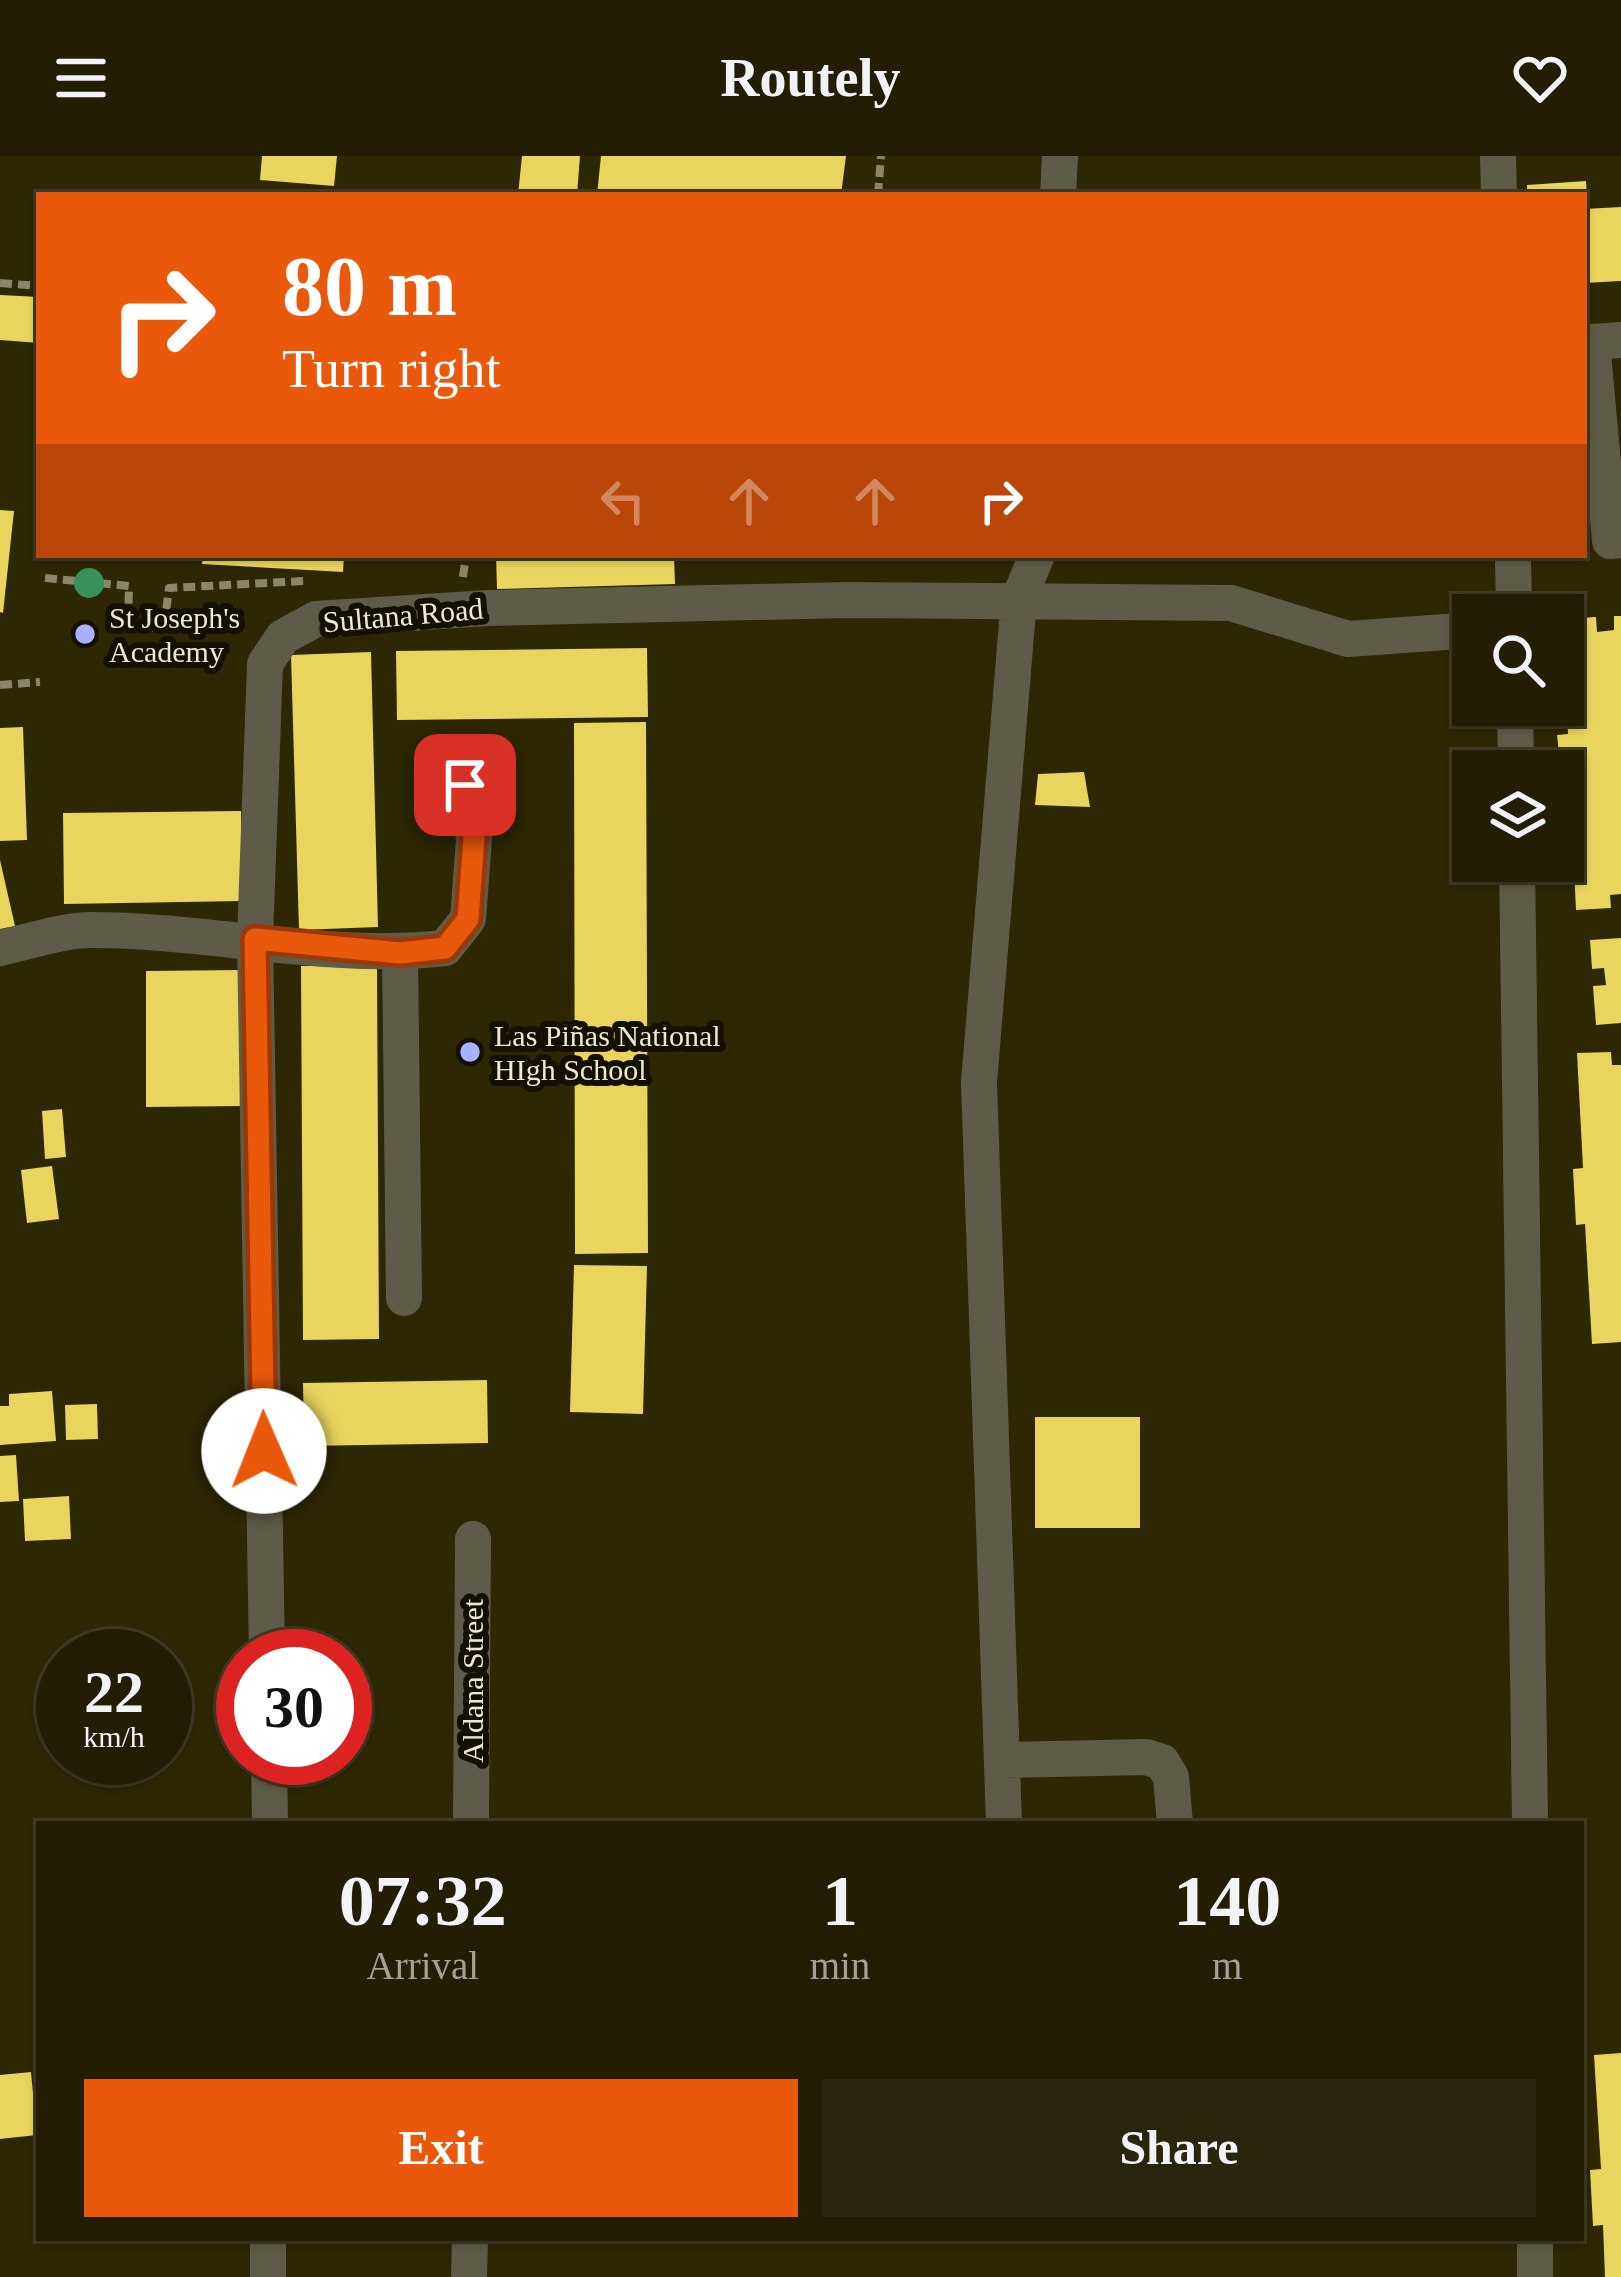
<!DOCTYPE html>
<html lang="en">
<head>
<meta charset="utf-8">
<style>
  :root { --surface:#221d03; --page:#2a260d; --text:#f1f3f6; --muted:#a2a29a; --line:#3f3b25; --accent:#ea580c }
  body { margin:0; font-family:"Times New Roman",serif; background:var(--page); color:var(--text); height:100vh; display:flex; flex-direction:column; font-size:45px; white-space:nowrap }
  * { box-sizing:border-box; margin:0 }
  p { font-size:39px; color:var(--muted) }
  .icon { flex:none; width:66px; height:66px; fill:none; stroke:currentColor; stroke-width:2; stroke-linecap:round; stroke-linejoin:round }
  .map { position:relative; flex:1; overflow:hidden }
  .sheet { position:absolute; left:36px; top:1665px; width:1548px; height:420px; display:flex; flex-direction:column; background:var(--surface); border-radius:0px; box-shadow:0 3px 9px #0004,0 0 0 3px var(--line) }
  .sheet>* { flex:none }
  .guide { position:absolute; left:36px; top:36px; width:1551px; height:366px; border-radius:0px; box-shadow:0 3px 9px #0004,0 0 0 3px var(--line); background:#ea580c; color:#fff; overflow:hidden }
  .tools { position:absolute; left:1452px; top:438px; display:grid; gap:24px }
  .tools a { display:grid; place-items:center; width:132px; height:132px; border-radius:0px; background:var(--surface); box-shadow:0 3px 9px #0004,0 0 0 3px var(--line); font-size:60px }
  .speed { position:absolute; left:36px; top:1473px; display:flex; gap:24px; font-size:60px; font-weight:700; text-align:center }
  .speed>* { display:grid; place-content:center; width:156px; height:156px; border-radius:50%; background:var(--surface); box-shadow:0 3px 9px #0004,0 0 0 3px var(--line); line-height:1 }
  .speed small { font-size:30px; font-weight:400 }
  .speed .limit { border:18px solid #d22; background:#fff; color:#111 }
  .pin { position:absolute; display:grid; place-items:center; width:102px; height:102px; color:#fff; margin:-51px; border-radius:24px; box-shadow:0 6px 18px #0006 }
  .me { position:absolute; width:132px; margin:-66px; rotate:359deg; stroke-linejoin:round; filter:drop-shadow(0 0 9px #0008) }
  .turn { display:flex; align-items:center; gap:42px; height:252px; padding:0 48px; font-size:54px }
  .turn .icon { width:156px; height:156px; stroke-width:2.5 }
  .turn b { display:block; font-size:84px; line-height:102px }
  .lanes { display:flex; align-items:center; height:114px; padding:0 48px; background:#0003; justify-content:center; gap:60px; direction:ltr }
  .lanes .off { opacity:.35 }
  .eta { display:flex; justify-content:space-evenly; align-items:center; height:204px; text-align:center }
  .eta b { font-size:72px; font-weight:600; line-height:84px }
  .button { display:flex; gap:24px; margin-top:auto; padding:24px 48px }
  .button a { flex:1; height:138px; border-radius:0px; background:var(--accent); color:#fff; font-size:48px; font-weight:600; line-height:138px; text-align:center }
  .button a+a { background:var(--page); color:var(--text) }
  header { display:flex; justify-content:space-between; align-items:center; height:156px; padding:0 48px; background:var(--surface); font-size:54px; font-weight:600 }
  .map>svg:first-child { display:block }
</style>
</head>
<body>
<header><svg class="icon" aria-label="menu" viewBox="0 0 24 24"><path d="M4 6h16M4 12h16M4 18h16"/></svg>Routely<svg class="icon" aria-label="heart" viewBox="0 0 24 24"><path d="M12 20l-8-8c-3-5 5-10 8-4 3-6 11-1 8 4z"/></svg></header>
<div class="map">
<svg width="1621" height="2121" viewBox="0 0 1621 2121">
  <rect width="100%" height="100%" fill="#2d2704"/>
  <path fill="#e9d55d" d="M 262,0 L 337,0 L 334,30 L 260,24 Z
    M 522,0 L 580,0 L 577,39 L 518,39 Z
    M 601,0 L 846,0 L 841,39 L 597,39 Z
    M 1586,25 L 1587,39 L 1527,39 L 1527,29 Z
    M 1621,51 L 1621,125 L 1584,127 L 1584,53 Z
    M 0,139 L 39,141 L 39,187 L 0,184 Z
    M 0,354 L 14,355 L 3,457 L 0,456 Z
    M 203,399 L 344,399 L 343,416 L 202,408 Z
    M 496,399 L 674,399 L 675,428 L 497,433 Z
    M 1614,460 L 1621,460 L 1621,738 L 1610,739 L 1611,752 L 1576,754 L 1570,633 L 1563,634 L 1557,579 L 1568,578 L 1563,463 L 1596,461 L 1597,476 L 1614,474 Z
    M 647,492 L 648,561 L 397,564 L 396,495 Z
    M 371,496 L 378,771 L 299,774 L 291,499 Z
    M 646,566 L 648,1097 L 575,1098 L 574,567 Z
    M 23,571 L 27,684 L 0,685 L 0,572 Z
    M 1084,616 L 1090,651 L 1035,649 L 1038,618 Z
    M 241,655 L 242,745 L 64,748 L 63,657 Z
    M 0,704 L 15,770 L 0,773 Z
    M 1621,782 L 1621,867 L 1596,869 L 1593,830 L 1606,829 L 1604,812 L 1592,813 L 1590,784 Z
    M 377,809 L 379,1183 L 303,1184 L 301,810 Z
    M 243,814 L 243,950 L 146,951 L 146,815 Z
    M 1611,896 L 1612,909 L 1621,909 L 1621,1186 L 1592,1188 L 1585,1068 L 1576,1069 L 1573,1013 L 1583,1012 L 1577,897 Z
    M 62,953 L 66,1001 L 45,1003 L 42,955 Z
    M 52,1010 L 59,1063 L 27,1067 L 21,1014 Z
    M 574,1109 L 647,1110 L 643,1258 L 570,1256 Z
    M 487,1224 L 488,1287 L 304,1290 L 303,1227 Z
    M 52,1235 L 56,1285 L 0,1289 L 0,1250 L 9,1250 L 9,1238 Z
    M 97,1248 L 98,1283 L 66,1284 L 65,1249 Z
    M 1035,1261 L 1140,1261 L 1140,1372 L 1035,1372 Z
    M 16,1299 L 19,1345 L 0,1346 L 0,1300 Z
    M 69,1340 L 71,1383 L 25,1385 L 23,1343 Z
    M 1621,1897 L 1621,2121 L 1605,2121 L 1603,2069 L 1593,2070 L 1590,2014 L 1601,2013 L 1594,1899 Z
    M 31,1916 L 37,1979 L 0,1983 L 0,1919 Z"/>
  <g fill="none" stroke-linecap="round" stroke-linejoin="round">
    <path stroke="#8b8669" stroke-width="8" stroke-dasharray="12 6" stroke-linecap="butt" d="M 878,39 L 881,0
      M 0,127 L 39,130
      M 463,421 L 466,399
      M 45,422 L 129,430 L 128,471 L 164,472 L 169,432 L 304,425
      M 0,529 L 40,526"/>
    <path stroke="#5e5b48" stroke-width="36" d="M 1498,0 L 1499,39
      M 1058,39 L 1060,0
      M 1621,184 L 1592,186 L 1610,385 L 1621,384
      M 1513,399 L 1514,459
      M 1515,549 L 1516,615
      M 1517,705 L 1530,1668
      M 0,792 C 29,786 62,774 91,774 C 209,774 328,805 445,792 L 468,763 L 474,683 L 465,629
      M 400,797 L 404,1142
      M 267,1500 L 255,783 L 265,508 L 283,481 L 316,463 L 488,452 L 847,444 L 1231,447 L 1348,483 L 1473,474
      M 269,1602 L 270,1668
      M 1003,1604 L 1146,1601 L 1162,1606 L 1171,1621 L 1175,1668
      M 471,1668 L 473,1383
      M 1004,1668 L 979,926 L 1019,443 L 1037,399
      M 1535,2082 L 1535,2121
      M 268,2121 L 268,2082
      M 469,2121 L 470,2082"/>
  </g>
  <circle fill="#379159" cx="89" cy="427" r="15"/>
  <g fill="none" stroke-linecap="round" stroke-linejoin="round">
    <defs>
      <path id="route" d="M 264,1295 L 255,783 L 400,797 L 445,792 L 468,763 L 474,682 L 465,629"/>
    </defs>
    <use href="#route" stroke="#983908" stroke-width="30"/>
    <use href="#route" stroke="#ea580c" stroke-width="21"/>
  </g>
  <g fill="#a9b0fc" stroke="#131001" stroke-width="4.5">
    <circle cx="85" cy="478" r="12"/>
    <circle cx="470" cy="896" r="12"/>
  </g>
  <g text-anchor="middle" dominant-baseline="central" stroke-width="12" stroke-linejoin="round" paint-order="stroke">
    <g font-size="30" fill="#ede9d1" stroke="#131001">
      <text transform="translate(403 459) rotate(-5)">Sultana Road</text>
      <text transform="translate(472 1525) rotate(-90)">Aldana Street</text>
    </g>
    <g font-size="30" fill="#ede9d1" stroke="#131001" text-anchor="start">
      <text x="109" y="461">St Joseph's<tspan x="109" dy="34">Academy</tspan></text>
      <text x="494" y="879">Las Piñas National<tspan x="494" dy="34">HIgh School</tspan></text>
    </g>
  </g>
</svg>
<div class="tools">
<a><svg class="icon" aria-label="search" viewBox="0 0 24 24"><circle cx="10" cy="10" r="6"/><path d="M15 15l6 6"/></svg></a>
<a><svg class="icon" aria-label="layers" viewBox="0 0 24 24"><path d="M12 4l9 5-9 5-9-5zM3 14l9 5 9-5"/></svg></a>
</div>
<div class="speed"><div>22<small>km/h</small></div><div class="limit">30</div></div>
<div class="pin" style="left:465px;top:629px;background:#d93025"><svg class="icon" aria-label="arrive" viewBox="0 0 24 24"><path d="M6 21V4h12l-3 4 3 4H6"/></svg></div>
<svg class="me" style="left:264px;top:1295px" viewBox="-20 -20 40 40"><circle r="19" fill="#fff"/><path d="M0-13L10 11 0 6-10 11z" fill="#ea580c"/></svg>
<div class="guide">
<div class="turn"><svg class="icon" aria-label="right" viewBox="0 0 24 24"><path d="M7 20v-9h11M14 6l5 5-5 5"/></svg><div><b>80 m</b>Turn right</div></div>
<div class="lanes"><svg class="icon off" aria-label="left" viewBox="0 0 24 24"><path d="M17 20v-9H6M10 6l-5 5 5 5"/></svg><svg class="icon off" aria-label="ahead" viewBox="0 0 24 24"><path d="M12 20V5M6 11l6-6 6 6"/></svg><svg class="icon off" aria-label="ahead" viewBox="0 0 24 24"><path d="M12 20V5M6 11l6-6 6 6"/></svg><svg class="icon" aria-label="right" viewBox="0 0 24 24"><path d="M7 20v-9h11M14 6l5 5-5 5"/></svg></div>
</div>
<section class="sheet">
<div class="eta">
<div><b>07:32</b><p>Arrival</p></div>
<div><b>1</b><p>min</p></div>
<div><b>140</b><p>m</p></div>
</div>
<div class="button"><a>Exit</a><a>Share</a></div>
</section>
</div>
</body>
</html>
